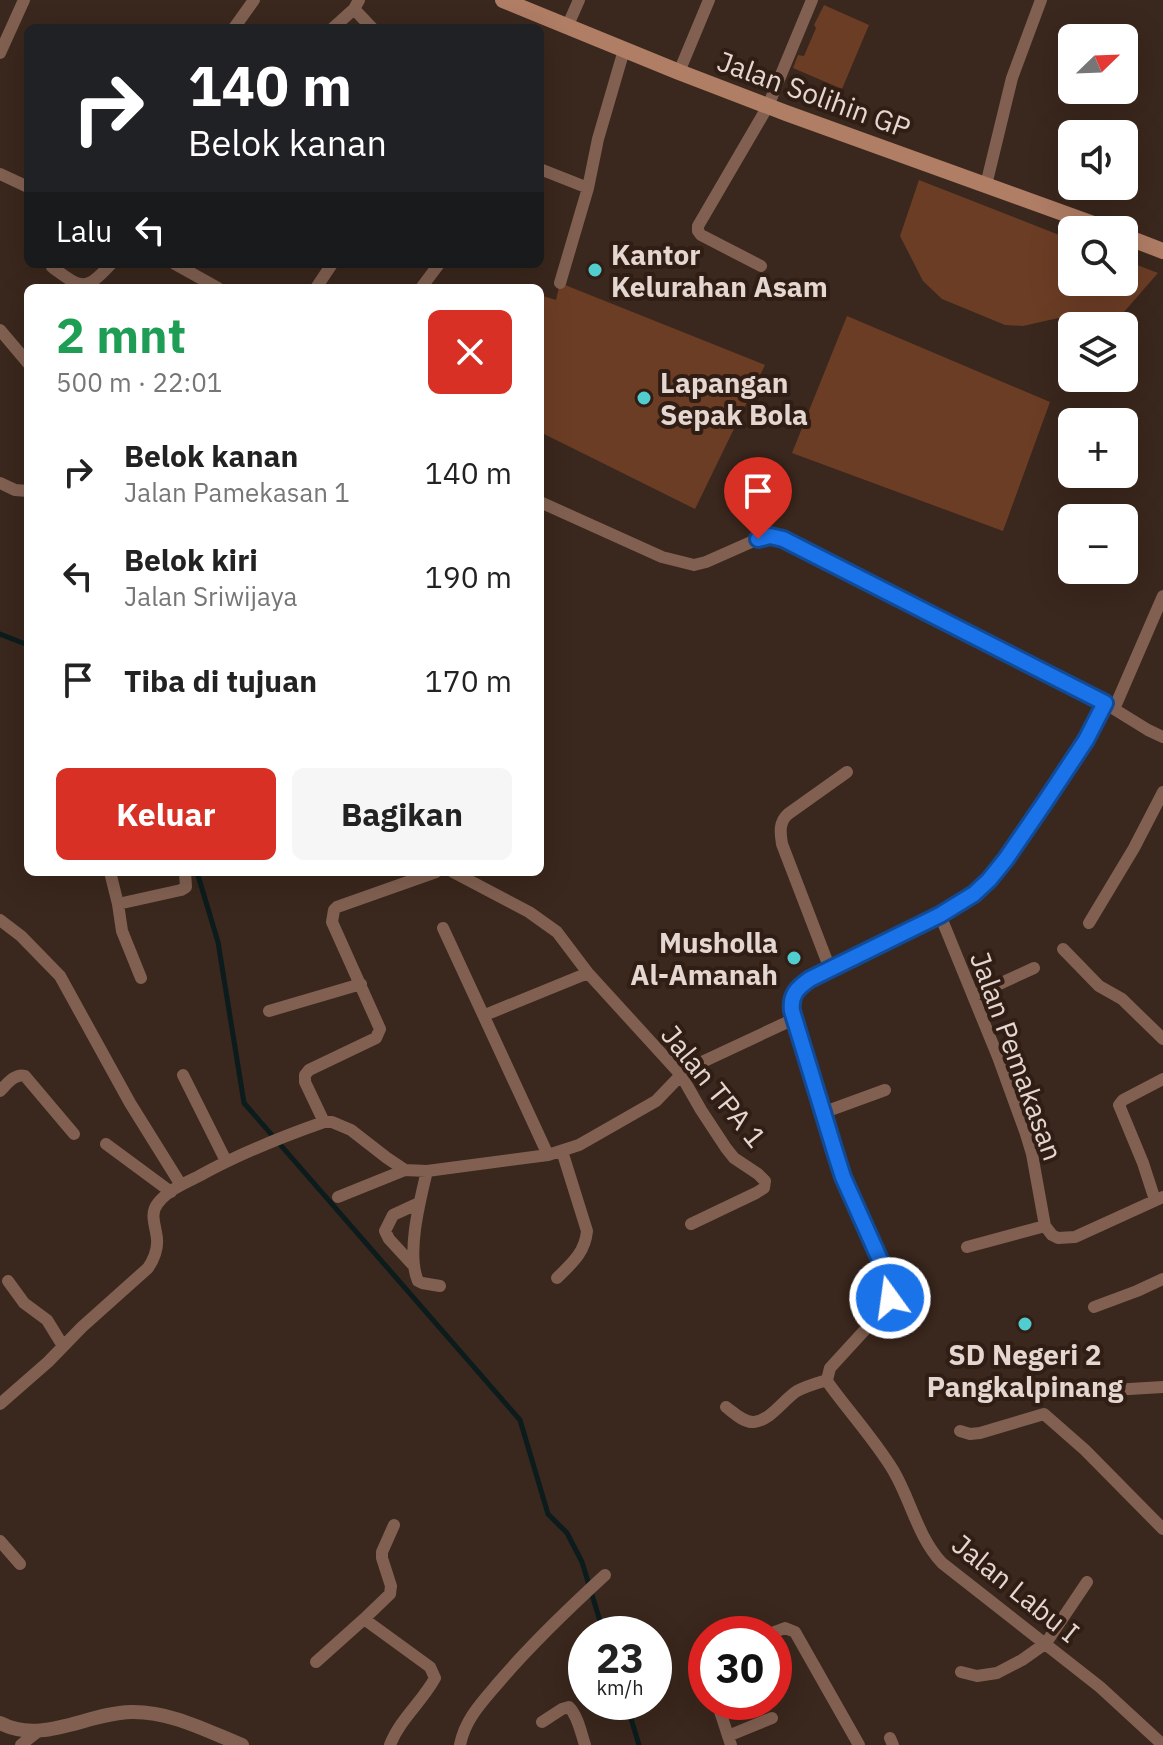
<!DOCTYPE html>
<html lang="id">
<head>
<meta charset="utf-8">
<style>
  :root { --surface:#fff; --page:#f6f6f6; --text:#222; --muted:#767676; --accent:#d93025 }
  body { margin:0; font-family:"IBM Plex Sans",sans-serif; background:var(--page); color:var(--text); height:100vh; display:flex; flex-direction:column; font-size:30px; white-space:nowrap }
  * { box-sizing:border-box; margin:0 }
  p { font-size:26px; color:var(--muted) }
  .icon { flex:none; width:44px; height:44px; fill:none; stroke:currentColor; stroke-width:2; stroke-linecap:round; stroke-linejoin:round }
  .map { position:relative; flex:1; overflow:hidden }
  .sheet { position:absolute; left:24px; top:284px; width:520px; height:592px; display:flex; flex-direction:column; background:var(--surface); border-radius:12px; box-shadow:0 8px 32px #0002 }
  .sheet>* { flex:none }
  .guide { position:absolute; left:24px; top:24px; width:520px; height:244px; border-radius:12px; box-shadow:0 8px 32px #0002; background:#202124; color:#fff; overflow:hidden }
  .needle { width:52px; rotate:67deg }
  .controls { position:absolute; left:1058px; top:24px; display:grid; gap:16px }
  .controls a { display:grid; place-items:center; width:80px; height:80px; border-radius:12px; background:var(--surface); box-shadow:0 8px 32px #0002; font-size:40px }
  .speed { position:absolute; left:568px; top:1616px; display:flex; gap:16px; font-size:40px; font-weight:700; text-align:center }
  .speed>* { display:grid; place-content:center; width:104px; height:104px; border-radius:50%; background:var(--surface); box-shadow:0 8px 32px #0002; line-height:1 }
  .speed small { font-size:20px; font-weight:400 }
  .speed .limit { border:12px solid #d22; background:#fff; color:#111 }
  .pin { position:absolute; display:grid; place-items:center; width:68px; height:68px; color:#fff; margin:-82px -34px; border-radius:50% 50% 50% 0; rotate:-45deg; box-shadow:0 0 8px #0007 }
  .pin .icon { rotate:45deg }
  .me { position:absolute; width:88px; margin:-44px; rotate:346deg; stroke-linejoin:round; filter:drop-shadow(0 0 6px #0008) }
  .turn { display:flex; align-items:center; gap:28px; height:168px; padding:0 32px; font-size:36px }
  .turn .icon { width:104px; height:104px; stroke-width:2.5 }
  .turn b { display:block; font-size:56px; line-height:68px }
  .then { display:flex; align-items:center; height:76px; padding:0 32px; background:#0003; gap:16px; font-size:30px }
  .round { display:grid; place-items:center; flex:none; width:84px; height:84px; border-radius:12px; background:var(--page) }
  .overview { display:flex; align-items:center; justify-content:space-between; height:136px; padding:0 32px }
  h1 { font-size:48px; font-weight:700; line-height:60px; color:#1e9e55 }
  .button { display:flex; gap:16px; margin-top:auto; padding:16px 32px }
  .button a { flex:1; height:92px; border-radius:12px; background:var(--accent); color:#fff; font-size:32px; font-weight:700; line-height:92px; text-align:center }
  .button a+a { background:var(--page); color:var(--text) }
  ul { padding:0; list-style:none }
  li { display:flex; align-items:center; gap:24px; height:104px; padding:0 32px }
  li div { flex:1 }
  li b { display:block; font-size:30px }
  li em { font-style:normal }
  .map>svg:first-child { display:block }
</style>
</head>
<body>
<div class="map">
<svg width="1163" height="1745" viewBox="0 0 1163 1745">
  <rect width="100%" height="100%" fill="#3a271d"/>
  <path fill="#6c3d25" d="M 824,5 L 869,25 L 842,89 L 793,68 L 798,55 L 804,56 L 816,28 L 814,25 Z
    M 919,180 L 1072,240 L 1072,282 L 1124,282 L 1124,260 L 1158,273 L 1117,320 L 1110,326 L 1085,312 L 1023,326 L 1005,325 L 942,299 L 923,281 L 900,236 Z
    M 560,283 L 765,365 L 695,509 L 540,432 L 540,295 L 556,300 Z
    M 847,316 L 1050,402 L 1003,531 L 792,453 Z"/>
  <g fill="none" stroke-linecap="round" stroke-linejoin="round">
    <path stroke="#0c1c1c" stroke-width="5" d="M 0,634 L 28,645
      M 197,872 L 218,942 L 244,1103 L 520,1420 L 548,1514 L 567,1533 L 582,1562 L 604,1634
      M 626,1702 L 639,1745"/>
    <path stroke="#816051" stroke-width="12" d="M 354,9 L 372,28
      M 567,27 L 579,0
      M 234,28 L 254,0
      M 333,28 L 354,9 L 359,0
      M 0,53 L 24,0
      M 679,72 L 709,0
      M 540,169 L 588,188
      M 0,174 L 28,187
      M 986,185 L 1012,78 L 1041,0
      M 175,264 L 218,288
      M 761,266 L 701,235 L 698,231 L 698,226 L 768,106 L 812,0
      M 52,267 C 82,289 85,292 111,264
      M 560,283 L 588,188 L 598,139 L 624,50
      M 316,288 L 332,264
      M 421,288 L 439,264
      M 0,330 L 28,363
      M 0,483 L 15,490 L 28,491
      M 540,502 L 662,557 L 694,565 L 706,562 L 758,539 L 770,536 L 783,539 L 1114,709
      M 1163,596 L 1114,709 L 1148,730 L 1163,737
      M 1105,703 L 1086,740 L 1045,802 L 1006,859 L 989,880 L 974,894 L 940,915 L 810,979 C 797,987 790,995 792,1011 L 843,1177 L 889,1280 L 892,1289 L 890,1298 L 885,1308 L 830,1368 L 827,1380 L 829,1384 C 850,1413 874,1439 893,1470 C 911,1500 917,1536 942,1563 L 1100,1687 L 1163,1745
      M 110,872 L 118,904 L 181,890 L 186,887 L 185,872
      M 453,872 L 529,912 L 557,932 L 588,973 L 681,1075 L 701,1110 L 726,1148 L 734,1158 L 758,1174 L 765,1181 L 764,1188 L 756,1193 L 691,1224
      M 118,904 L 122,931 L 141,978
      M 940,915 L 998,1057 L 1026,1134 L 1032,1154 L 1045,1226 L 1052,1235 L 1058,1238 L 1075,1237 L 1163,1197
      M 0,920 L 21,936 L 60,976 L 130,1103 L 181,1185
      M 1089,923 L 1134,848 L 1163,792
      M 443,928 L 548,1155
      M 1063,949 L 1099,986 L 1122,999 L 1163,1039
      M 830,969 L 782,844 C 780,832 779,822 788,814 L 847,772
      M 973,996 L 1034,968
      M 269,1011 L 361,984
      M 485,1015 L 588,973
      M 183,1075 L 226,1161
      M 0,1091 C 7,1084 15,1073 25,1076 L 74,1134
      M 822,1113 L 885,1090
      M 324,1122 L 305,1082 L 305,1075 L 309,1070 L 376,1038 L 380,1029 L 332,922 L 334,910 L 337,907 L 436,872
      M 106,1144 L 171,1192
      M 427,1171 C 420,1200 406,1254 418,1281 L 422,1283 L 440,1286
      M 338,1197 L 405,1170
      M 1155,1200 L 1143,1163 L 1119,1105 L 1123,1100 L 1163,1079
      M 967,1247 L 1045,1226
      M 412,1264 L 389,1239 L 385,1231 L 393,1215 L 419,1203
      M 557,1278 C 571,1264 585,1253 587,1231 L 562,1151
      M 8,1281 L 24,1303 L 47,1320 L 63,1346
      M 1094,1307 L 1137,1291 L 1163,1279
      M 1096,1391 L 1163,1387
      M 0,1404 L 48,1362 L 82,1327 L 148,1268 C 154,1259 158,1250 157,1239 C 156,1226 149,1214 158,1203 C 168,1190 185,1183 199,1176 C 239,1154 281,1137 324,1122 L 332,1122 L 351,1130 L 387,1158 L 405,1170 L 427,1171 L 548,1155 L 579,1145 L 656,1101 L 681,1075 L 700,1063 L 794,1019
      M 726,1407 C 734,1413 744,1423 754,1422 C 771,1420 783,1400 797,1391 C 806,1386 817,1383 827,1380
      M 960,1431 L 970,1434 L 980,1433 L 1044,1414 L 1085,1450 L 1163,1529
      M 0,1541 L 20,1564
      M 769,1634 L 785,1628 L 795,1632 L 859,1745
      M 316,1662 L 364,1619
      M 961,1672 L 977,1676 L 997,1673 L 1022,1660 L 1046,1643 L 1087,1582
      M 717,1702 L 731,1745
      M 542,1722 L 562,1709 L 569,1707 C 578,1716 581,1733 585,1745
      M 728,1736 L 772,1718
      M 890,1738 L 893,1745
      M 21,1745 L 37,1732
      M 390,1745 C 400,1719 422,1702 435,1678 L 430,1667 L 364,1619 L 390,1594 L 391,1586 L 382,1558 L 382,1552 L 394,1525
      M 460,1745 C 465,1719 482,1702 499,1682 C 532,1643 568,1609 605,1575"/>
    <path stroke="#816051" stroke-width="14" d="M 0,1723 C 42,1745 87,1713 131,1712 C 170,1711 207,1731 242,1745"/>
    <path stroke="#b07d65" stroke-width="16" d="M 503,0 L 679,72 L 786,113 L 1110,230
      M 1124,236 L 1163,251"/>
  </g>
  <g fill="none" stroke-linecap="round" stroke-linejoin="round">
    <defs>
      <path id="route" d="M 758,539 L 770,536 L 783,539 L 1105,703 L 1086,740 L 1045,802 L 1006,859 L 989,880 L 974,894 L 940,915 L 810,979 C 797,988 790,995 792,1011 L 836,1155 L 843,1177 L 889,1280 L 892,1289 L 890,1298"/>
    </defs>
    <use href="#route" stroke="#114b97" stroke-width="20"/>
    <use href="#route" stroke="#1a73e8" stroke-width="14"/>
  </g>
  <g fill="#52cdcf" stroke="#301d14" stroke-width="3">
    <circle cx="595" cy="270" r="8"/>
    <circle cx="644" cy="398" r="8"/>
    <circle cx="794" cy="958" r="8"/>
    <circle cx="1025" cy="1324" r="8"/>
  </g>
  <g text-anchor="middle" dominant-baseline="central" stroke-width="8" stroke-linejoin="round" paint-order="stroke">
    <g font-size="28" fill="#e4d6d0" stroke="#301d14">
      <text transform="translate(814 94) rotate(20)">Jalan Solihin GP</text>
      <text transform="translate(1017 1056) rotate(70)">Jalan Pemakasan</text>
      <text transform="translate(714 1086) rotate(51)">Jalan TPA 1</text>
      <text transform="translate(1016 1588) rotate(39)">Jalan Labu I</text>
    </g>
    <g font-size="28" font-weight="bold" fill="#e4d6d0" stroke="#301d14" text-anchor="start">
      <text x="611" y="254">Kantor<tspan x="611" dy="32">Kelurahan Asam</tspan></text>
      <text x="660" y="382">Lapangan<tspan x="660" dy="32">Sepak Bola</tspan></text>
      <text x="778" y="942" text-anchor="end">Musholla<tspan x="778" dy="32">Al-Amanah</tspan></text>
      <text x="1025" y="1354" text-anchor="middle">SD Negeri 2<tspan x="1025" dy="32">Pangkalpinang</tspan></text>
    </g>
  </g>
</svg>
<div class="controls">
<a><svg class="needle" viewBox="-14 -14 28 28"><path d="M0-13l5 13h-10z" fill="#e53935"/><path d="M0 13l5-13h-10z" fill="#767676"/></svg></a>
<a><svg class="icon" aria-label="sound" viewBox="0 0 24 24"><path d="M4 9h4l5-4v14l-5-4H4zM17 9q2 3 0 6"/></svg></a>
<a><svg class="icon" aria-label="search" viewBox="0 0 24 24"><circle cx="10" cy="10" r="6"/><path d="M15 15l6 6"/></svg></a>
<a><svg class="icon" aria-label="layers" viewBox="0 0 24 24"><path d="M12 4l9 5-9 5-9-5zM3 14l9 5 9-5"/></svg></a>
<a>+</a>
<a>−</a>
</div>
<div class="speed"><div>23<small>km/h</small></div><div class="limit">30</div></div>
<div class="pin" style="left:758px;top:539px;background:#d93025"><svg class="icon" aria-label="arrive" viewBox="0 0 24 24"><path d="M6 21V4h12l-3 4 3 4H6"/></svg></div>
<svg class="me" style="left:890px;top:1298px" viewBox="-20 -20 40 40"><circle r="17" fill="#1a73e8" stroke="#fff" stroke-width="3"/><path d="M0-11L8 9 0 5-8 9z" fill="#fff"/></svg>
<div class="guide">
<div class="turn"><svg class="icon" aria-label="right" viewBox="0 0 24 24"><path d="M7 20v-9h11M14 6l5 5-5 5"/></svg><div><b>140 m</b>Belok kanan</div></div>
<div class="then">Lalu<svg class="icon" aria-label="left" viewBox="0 0 24 24"><path d="M17 20v-9H6M10 6l-5 5 5 5"/></svg></div>
</div>
<section class="sheet">
<div class="overview"><div><h1>2 mnt</h1><p>500 m · 22:01</p></div><a class="round" style="background:#d93025;color:#fff"><svg class="icon" aria-label="close" viewBox="0 0 24 24"><path d="M6 6l12 12M18 6L6 18"/></svg></a></div>
<ul>
<li><svg class="icon" aria-label="right" viewBox="0 0 24 24"><path d="M7 20v-9h11M14 6l5 5-5 5"/></svg><div><b>Belok kanan</b><p>Jalan Pamekasan 1</p></div><em>140 m</em></li>
<li><svg class="icon" aria-label="left" viewBox="0 0 24 24"><path d="M17 20v-9H6M10 6l-5 5 5 5"/></svg><div><b>Belok kiri</b><p>Jalan Sriwijaya</p></div><em>190 m</em></li>
<li><svg class="icon" aria-label="arrive" viewBox="0 0 24 24"><path d="M6 21V4h12l-3 4 3 4H6"/></svg><div><b>Tiba di tujuan</b></div><em>170 m</em></li>
</ul>
<div class="button"><a>Keluar</a><a>Bagikan</a></div>
</section>
</div>
</body>
</html>
